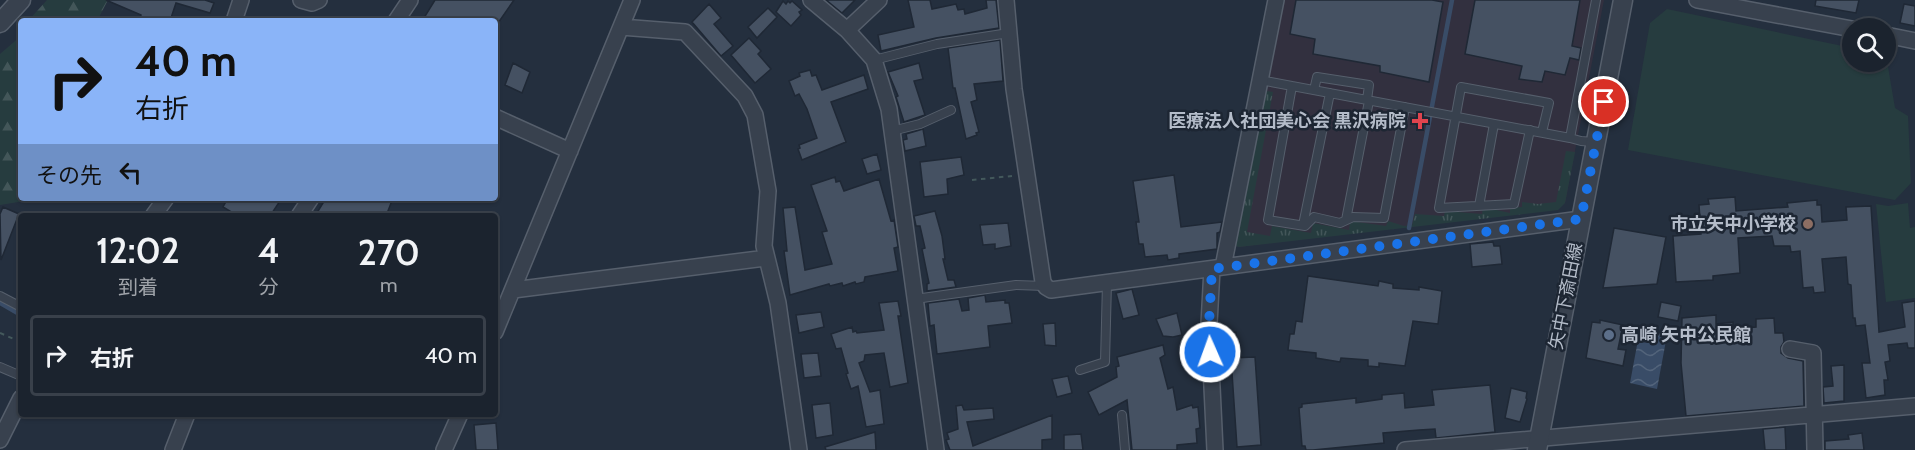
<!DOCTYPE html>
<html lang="ja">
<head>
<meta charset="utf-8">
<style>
  :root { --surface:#1b232e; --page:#242b36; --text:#f1f3f6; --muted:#a0a4aa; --line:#39404a }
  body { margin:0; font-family:Cabin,"Noto Sans JP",sans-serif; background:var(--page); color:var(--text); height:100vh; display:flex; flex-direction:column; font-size:22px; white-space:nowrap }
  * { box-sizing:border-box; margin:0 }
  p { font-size:20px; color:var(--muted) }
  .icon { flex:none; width:33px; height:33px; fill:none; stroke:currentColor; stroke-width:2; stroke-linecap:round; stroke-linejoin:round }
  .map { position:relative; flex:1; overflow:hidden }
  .side { position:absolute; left:18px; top:213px; width:480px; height:204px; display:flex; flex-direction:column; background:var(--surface); border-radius:6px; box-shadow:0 2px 4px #0004,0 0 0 2px var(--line) }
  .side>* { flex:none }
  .banner { position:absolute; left:18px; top:18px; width:480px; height:183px; border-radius:6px; box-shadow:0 2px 4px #0004,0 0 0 2px var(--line); background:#8ab4f8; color:#111; overflow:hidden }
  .fabs { position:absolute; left:1842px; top:18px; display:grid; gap:12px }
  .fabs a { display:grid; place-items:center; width:54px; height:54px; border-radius:50%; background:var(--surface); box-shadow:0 2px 4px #0004,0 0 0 2px var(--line); font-size:30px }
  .pin { position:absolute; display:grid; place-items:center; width:51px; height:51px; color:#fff; margin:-26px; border:3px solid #fff; border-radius:50%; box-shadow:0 2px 6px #0007 }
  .me { position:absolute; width:66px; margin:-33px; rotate:358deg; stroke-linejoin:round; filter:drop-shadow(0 0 4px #0008) }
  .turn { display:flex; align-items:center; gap:21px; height:126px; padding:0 18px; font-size:27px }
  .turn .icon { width:78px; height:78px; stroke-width:2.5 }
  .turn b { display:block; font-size:42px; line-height:51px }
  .then { display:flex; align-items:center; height:57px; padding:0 18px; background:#0003; gap:12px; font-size:22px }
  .eta { display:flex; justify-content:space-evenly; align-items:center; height:102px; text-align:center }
  .eta b { font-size:36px; font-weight:600; line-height:42px }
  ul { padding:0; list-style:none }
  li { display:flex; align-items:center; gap:18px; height:81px; margin:0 12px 9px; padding:0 6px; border:3px solid var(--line); border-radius:6px }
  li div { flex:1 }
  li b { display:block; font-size:22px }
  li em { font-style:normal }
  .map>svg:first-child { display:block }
</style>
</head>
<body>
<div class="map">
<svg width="1915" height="450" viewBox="0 0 1915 450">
  <defs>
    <pattern id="grass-tufts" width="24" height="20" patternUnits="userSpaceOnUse" patternTransform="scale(1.5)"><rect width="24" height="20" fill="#263c3f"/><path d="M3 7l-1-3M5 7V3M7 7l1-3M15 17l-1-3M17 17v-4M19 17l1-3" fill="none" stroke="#435659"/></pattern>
    <pattern id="forest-firs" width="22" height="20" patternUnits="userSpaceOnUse" patternTransform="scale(1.5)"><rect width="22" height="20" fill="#263c3f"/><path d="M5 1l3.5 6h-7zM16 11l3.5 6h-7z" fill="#435659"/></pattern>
    <pattern id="water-waves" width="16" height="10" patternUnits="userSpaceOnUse" patternTransform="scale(1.5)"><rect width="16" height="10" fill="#394c67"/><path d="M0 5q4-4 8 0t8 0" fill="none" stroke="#53647b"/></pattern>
  </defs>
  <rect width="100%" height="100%" fill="#242f3e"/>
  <path fill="#32303f" d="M 1283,0 L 1604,0 L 1565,203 L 1510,213 L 1239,247 L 1236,246 Z"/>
  <path fill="url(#grass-tufts)" d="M 1266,91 L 1273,92 L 1247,232 L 1270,236 L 1272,226 L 1311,233 L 1313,223 L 1349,230 L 1350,221 L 1386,226 L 1388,221 L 1404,226 L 1412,225 L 1415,214 L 1444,216 L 1445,211 L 1482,214 L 1483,207 L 1510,213 L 1510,208 L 1522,207 L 1522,202 L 1538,204 L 1556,202 L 1566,151 L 1575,152 L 1565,203 L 1558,210 L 1239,247 L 1236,246 Z"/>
  <path fill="url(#forest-firs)" d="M 47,0 L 108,0 L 97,21 L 28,21 Z
    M 21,36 L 21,198 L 32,198 L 30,200 L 0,205 L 0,54 Z"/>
  <path fill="#263c3f" d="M 1667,9 L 1852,48 L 1852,62 L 1886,62 L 1886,55 L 1895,108 L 1908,116 L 1911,183 L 1895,200 L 1628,150 L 1650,23 Z
    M 1908,203 L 1910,228 L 1915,227 L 1915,298 L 1886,302 L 1876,204 L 1888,206 Z"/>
  <path fill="url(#water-waves)" d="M 1640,329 L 1667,335 L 1657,389 L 1630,383 Z"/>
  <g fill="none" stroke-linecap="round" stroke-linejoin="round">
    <path stroke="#394c67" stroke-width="4.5" d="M 1409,228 L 1452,0
      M 0,303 L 21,315"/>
  </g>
  <path fill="#455162" stroke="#1f2835" stroke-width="1.5" d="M 106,0 L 205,0 L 214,3 L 210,13 L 176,3 L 170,21 L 140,21 L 141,15 Z
    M 435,0 L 514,0 L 496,26 L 495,21 L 422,21 Z
    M 826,0 L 855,0 L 842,13 Z
    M 908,0 L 930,0 L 932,9 L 956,4 L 958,10 L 964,9 L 965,14 L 987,8 L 986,0 L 996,0 L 999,28 L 936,38 L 881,51 L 878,35 L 914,27 Z
    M 1296,0 L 1432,0 L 1443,2 L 1429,82 L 1380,72 L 1380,66 L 1313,54 L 1315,39 L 1290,34 Z
    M 1475,0 L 1580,0 L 1572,46 L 1581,48 L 1579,60 L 1570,58 L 1565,75 L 1545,71 L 1542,82 L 1519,79 L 1522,66 L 1465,54 Z
    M 1816,0 L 1859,0 L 1856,13 L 1815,6 Z
    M 783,1 L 786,4 L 788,1 L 790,3 L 792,1 L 802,10 L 799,12 L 801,15 L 791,26 L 776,12 Z
    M 709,4 L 721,18 L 714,24 L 733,46 L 721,56 L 692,22 Z
    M 1904,4 L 1915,6 L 1915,26 L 1900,23 Z
    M 768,8 L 777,17 L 757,38 L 748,27 Z
    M 749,38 L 761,51 L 758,54 L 771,69 L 755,83 L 731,55 Z
    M 1000,40 L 1003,81 L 974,84 L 977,100 L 971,102 L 979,132 L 976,133 L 977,135 L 966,139 L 955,88 L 953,88 L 948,48 Z
    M 513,63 L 530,72 L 522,93 L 505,85 Z
    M 919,63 L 923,79 L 914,81 L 925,115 L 904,122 L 896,97 L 898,96 L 888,72 Z
    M 810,70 L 812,76 L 816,75 L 822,90 L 864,75 L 868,89 L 831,102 L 846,142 L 802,160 L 798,149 L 800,148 L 799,145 L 817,138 L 807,109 L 799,94 L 795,96 L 789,81 L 800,76 L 799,73 Z
    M 923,129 L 926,146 L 905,151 L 903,140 L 907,139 L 906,134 Z
    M 877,154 L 881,170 L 867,174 L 862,159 Z
    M 961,157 L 964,175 L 947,179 L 948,194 L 924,197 L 920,162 Z
    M 1174,175 L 1181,227 L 1222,222 L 1220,232 L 1217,233 L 1217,249 L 1179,254 L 1179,258 L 1168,260 L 1167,255 L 1145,257 L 1143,244 L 1139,244 L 1136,222 L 1139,222 L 1133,181 Z
    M 835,177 L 836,182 L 840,181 L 844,191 L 879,179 L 891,221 L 894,220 L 898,247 L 894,248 L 898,271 L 865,277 L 864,282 L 856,284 L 855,282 L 843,286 L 842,283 L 830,286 L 829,284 L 790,295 L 784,251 L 787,251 L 783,208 L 795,207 L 805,270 L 832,264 L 822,232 L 827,231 L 811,185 Z
    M 1735,197 L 1736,211 L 1788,207 L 1787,203 L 1817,200 L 1817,205 L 1821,205 L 1822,222 L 1847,220 L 1846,207 L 1871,206 L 1879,332 L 1905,327 L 1902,303 L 1915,301 L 1915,348 L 1908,348 L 1907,343 L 1888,345 L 1890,361 L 1885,362 L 1888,380 L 1884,380 L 1885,395 L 1866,398 L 1862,363 L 1870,363 L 1865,325 L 1856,326 L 1855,318 L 1853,318 L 1851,285 L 1848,284 L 1846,257 L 1822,259 L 1825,292 L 1814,293 L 1813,287 L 1803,288 L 1800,251 L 1791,252 L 1790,246 L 1774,246 L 1772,236 L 1738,238 L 1740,273 L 1713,276 L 1713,280 L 1676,282 L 1673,236 L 1701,234 L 1699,205 L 1709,204 L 1708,199 Z
    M 228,198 L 282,198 L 270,216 L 238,216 L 223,207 Z
    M 326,198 L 393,198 L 386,216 L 315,216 Z
    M 3,207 L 19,214 L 1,260 L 0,214 Z
    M 935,211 L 942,236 L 945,259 L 943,259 L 948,280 L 954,280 L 956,287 L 927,291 L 927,284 L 929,283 L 922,249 L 925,248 L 920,226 L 916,226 L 914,216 Z
    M 1008,223 L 1011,246 L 995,249 L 995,244 L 983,245 L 980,225 Z
    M 1614,228 L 1666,237 L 1657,284 L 1603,288 Z
    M 1493,242 L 1494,246 L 1500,246 L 1502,264 L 1472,267 L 1470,244 Z
    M 1308,276 L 1378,286 L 1379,281 L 1393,284 L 1393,288 L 1419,290 L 1419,287 L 1442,291 L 1438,324 L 1413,321 L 1405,366 L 1379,363 L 1379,367 L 1368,366 L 1368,360 L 1341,358 L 1340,362 L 1316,358 L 1316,353 L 1288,350 L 1290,334 L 1294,334 L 1296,321 L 1302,322 Z
    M 1132,289 L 1139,315 L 1123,319 L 1116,293 Z
    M 985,295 L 986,302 L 1005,300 L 1005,303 L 1009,303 L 1012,323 L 988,326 L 990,347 L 937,354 L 934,325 L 930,326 L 928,303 L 959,299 L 962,311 L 969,310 L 968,298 Z
    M 898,301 L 901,316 L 898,316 L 908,383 L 890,387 L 884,353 L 865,355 L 864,361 L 859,363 L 870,392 L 880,390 L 884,424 L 866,427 L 858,386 L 851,389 L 846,374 L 848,373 L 841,348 L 836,349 L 831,334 L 852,327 L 853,332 L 856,331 L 857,333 L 884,330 L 879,303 Z
    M 1661,302 L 1681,306 L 1678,321 L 1658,317 Z
    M 821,312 L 824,327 L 799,333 L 796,315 Z
    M 1177,313 L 1182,335 L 1173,337 L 1163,336 L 1156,319 Z
    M 1716,315 L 1716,324 L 1733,322 L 1733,329 L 1756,327 L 1756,319 L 1774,318 L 1775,333 L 1783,333 L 1784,342 L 1781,347 L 1781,353 L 1788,358 L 1803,361 L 1804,406 L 1686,416 L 1681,363 L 1682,318 Z
    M 1600,320 L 1623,325 L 1618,349 L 1626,350 L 1623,366 L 1586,358 L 1592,322 L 1600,323 Z
    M 1055,323 L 1056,346 L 1045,345 L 1043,324 Z
    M 1236,332 L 1237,354 L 1221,355 L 1219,333 Z
    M 1163,345 L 1165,355 L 1160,358 L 1168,389 L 1173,387 L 1177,410 L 1192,405 L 1193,408 L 1198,407 L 1200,428 L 1196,429 L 1197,443 L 1177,445 L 1177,450 L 1132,450 L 1127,400 L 1099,415 L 1088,392 L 1117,377 L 1116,367 L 1119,366 L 1117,357 Z
    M 818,353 L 821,376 L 804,378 L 801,354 Z
    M 1255,357 L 1261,445 L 1237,447 L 1231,358 Z
    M 1844,365 L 1844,401 L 1824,403 L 1823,387 L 1833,386 L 1831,366 Z
    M 1068,376 L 1072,393 L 1057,397 L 1052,379 Z
    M 1490,385 L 1495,432 L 1436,438 L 1435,429 L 1419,430 L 1383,433 L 1384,443 L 1313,450 L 1306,450 L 1305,446 L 1302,446 L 1299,408 L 1302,407 L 1302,404 L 1356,398 L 1356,403 L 1382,399 L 1382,395 L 1404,393 L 1405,408 L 1434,405 L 1432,390 Z
    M 1511,388 L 1527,392 L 1526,398 L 1527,399 L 1520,422 L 1505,418 Z
    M 830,403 L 833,435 L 816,438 L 812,405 Z
    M 962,405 L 964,410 L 993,408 L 994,419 L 967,422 L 973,446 L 1052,415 L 1052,439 L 1042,440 L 1042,450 L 950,450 L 946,440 L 949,439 L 947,433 L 958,429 L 956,406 Z
    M 496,423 L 498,450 L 476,450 L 474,425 Z
    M 1785,427 L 1786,450 L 1765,450 L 1763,429 Z
    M 875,432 L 876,450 L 826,450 L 825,447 Z
    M 1862,433 L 1864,450 L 1825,450 L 1825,441 L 1849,439 L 1848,435 Z
    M 1081,434 L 1083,450 L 1064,450 L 1064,435 Z"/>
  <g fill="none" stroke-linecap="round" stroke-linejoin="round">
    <defs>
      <path id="service" d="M 874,60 L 937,44 L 1009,33
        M 1260,80 L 1570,138 L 1581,141 L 1594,142
        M 1292,86 L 1268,220 L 1305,226 L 1314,217 L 1340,223 L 1353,217 L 1384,218 L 1405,107
        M 1314,90 L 1317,77 L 1369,85 L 1367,100
        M 1530,130 L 1514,204 L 1439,208 L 1461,87 L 1549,103 L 1542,132
        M 892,131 L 920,124 L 951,110
        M 1570,138 L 1596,0
        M 1479,206 L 1494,124
        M 1346,220 L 1369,101
        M 1303,225 L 1330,93
        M 0,296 L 21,307
        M 915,299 L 1016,285 L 1045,286
        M 0,367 L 21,376
        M 1080,370 L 1105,362 L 1107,282
        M 1122,415 L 1125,450"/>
      <path id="minor" d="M 301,0 L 312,3 L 319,0
        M 811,0 L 847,30 L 874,60 L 889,109 L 936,450
        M 1006,0 L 1014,89 L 1043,282 L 1046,287 L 1051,290 L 1581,219
        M 1697,0 L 1852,29
        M 234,21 L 241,0
        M 396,21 L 410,0
        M 621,27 L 685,32 L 745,96 L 755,115 L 768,191 L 764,246 L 778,303 L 799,450
        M 847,30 L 879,0
        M 1886,35 L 1915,41
        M 495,117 L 570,151
        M 153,216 L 166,198
        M 299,216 L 311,198
        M 1223,267 L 1276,0
        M 1212,269 L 1209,324 L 1215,450
        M 513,290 L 766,258
        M 495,332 L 632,0
        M 1790,349 L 1813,353 L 1815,450
        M 0,440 L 21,398
        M 173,450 L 187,414
        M 444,450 L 460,414
        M 1405,450 L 1915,406"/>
      <path id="tertiary" d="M 0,23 L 21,0
        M 1537,450 L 1623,0"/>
    </defs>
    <use href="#service" stroke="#565f6c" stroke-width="10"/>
    <use href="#minor" stroke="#565f6c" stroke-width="18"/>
    <use href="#tertiary" stroke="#565f6c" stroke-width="21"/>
    <path stroke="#44595c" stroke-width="2" stroke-dasharray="4.5 4.5" stroke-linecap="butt" d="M 972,180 L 1012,176
      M 0,333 L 21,342"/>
    <use href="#service" stroke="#38414e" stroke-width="8"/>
    <use href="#minor" stroke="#38414e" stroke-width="15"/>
    <use href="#tertiary" stroke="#38414e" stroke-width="18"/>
  </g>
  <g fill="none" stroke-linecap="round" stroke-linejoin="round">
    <path stroke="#1a73e8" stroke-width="10" stroke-dasharray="0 18" d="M 1210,352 L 1209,324 L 1212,269 L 1581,219 L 1604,102"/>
  </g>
  <path fill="#e0444e" stroke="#1d2633" stroke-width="2" d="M1417 112h6v6h6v6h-6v6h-6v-6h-6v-6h6z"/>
  <circle fill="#8d6e63" stroke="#1d2633" stroke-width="2" cx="1808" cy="224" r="6"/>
  <circle fill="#5c6f8a" stroke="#1d2633" stroke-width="2" cx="1609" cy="335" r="6"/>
  <g text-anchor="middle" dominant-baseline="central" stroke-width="5" stroke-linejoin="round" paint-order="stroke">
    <g font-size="18" font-weight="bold" fill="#b4bcc9" stroke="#1d2633" text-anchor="end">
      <text x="1406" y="121">医療法人社団美心会 黒沢病院</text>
      <text x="1796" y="224">市立矢中小学校</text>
      <text x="1621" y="335" text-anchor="start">高崎 矢中公民館</text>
    </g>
    <g font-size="18" fill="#b4bcc9" stroke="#1d2633">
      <text transform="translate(1566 296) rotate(-79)">矢中下斎田線</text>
    </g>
  </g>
</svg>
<div class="fabs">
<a><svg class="icon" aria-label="search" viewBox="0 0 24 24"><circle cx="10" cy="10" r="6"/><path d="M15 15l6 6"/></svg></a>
</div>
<div class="pin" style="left:1604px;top:102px;background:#d93025"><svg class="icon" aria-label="arrive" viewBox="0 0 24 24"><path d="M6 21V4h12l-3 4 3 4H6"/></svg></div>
<svg class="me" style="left:1210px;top:352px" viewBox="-20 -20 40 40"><circle r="17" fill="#1a73e8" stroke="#fff" stroke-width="3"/><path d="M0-11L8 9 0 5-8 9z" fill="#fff"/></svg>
<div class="banner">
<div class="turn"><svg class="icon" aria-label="right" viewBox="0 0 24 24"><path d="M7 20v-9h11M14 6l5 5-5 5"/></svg><div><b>40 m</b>右折</div></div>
<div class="then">その先<svg class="icon" aria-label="left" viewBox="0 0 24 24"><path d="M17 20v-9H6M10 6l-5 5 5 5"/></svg></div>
</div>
<section class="side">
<div class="eta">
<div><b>12:02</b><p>到着</p></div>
<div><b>4</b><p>分</p></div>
<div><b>270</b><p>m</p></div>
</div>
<ul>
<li><svg class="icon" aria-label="right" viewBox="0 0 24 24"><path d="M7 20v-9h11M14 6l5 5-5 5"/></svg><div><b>右折</b></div><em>40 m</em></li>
</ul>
</section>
</div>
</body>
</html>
